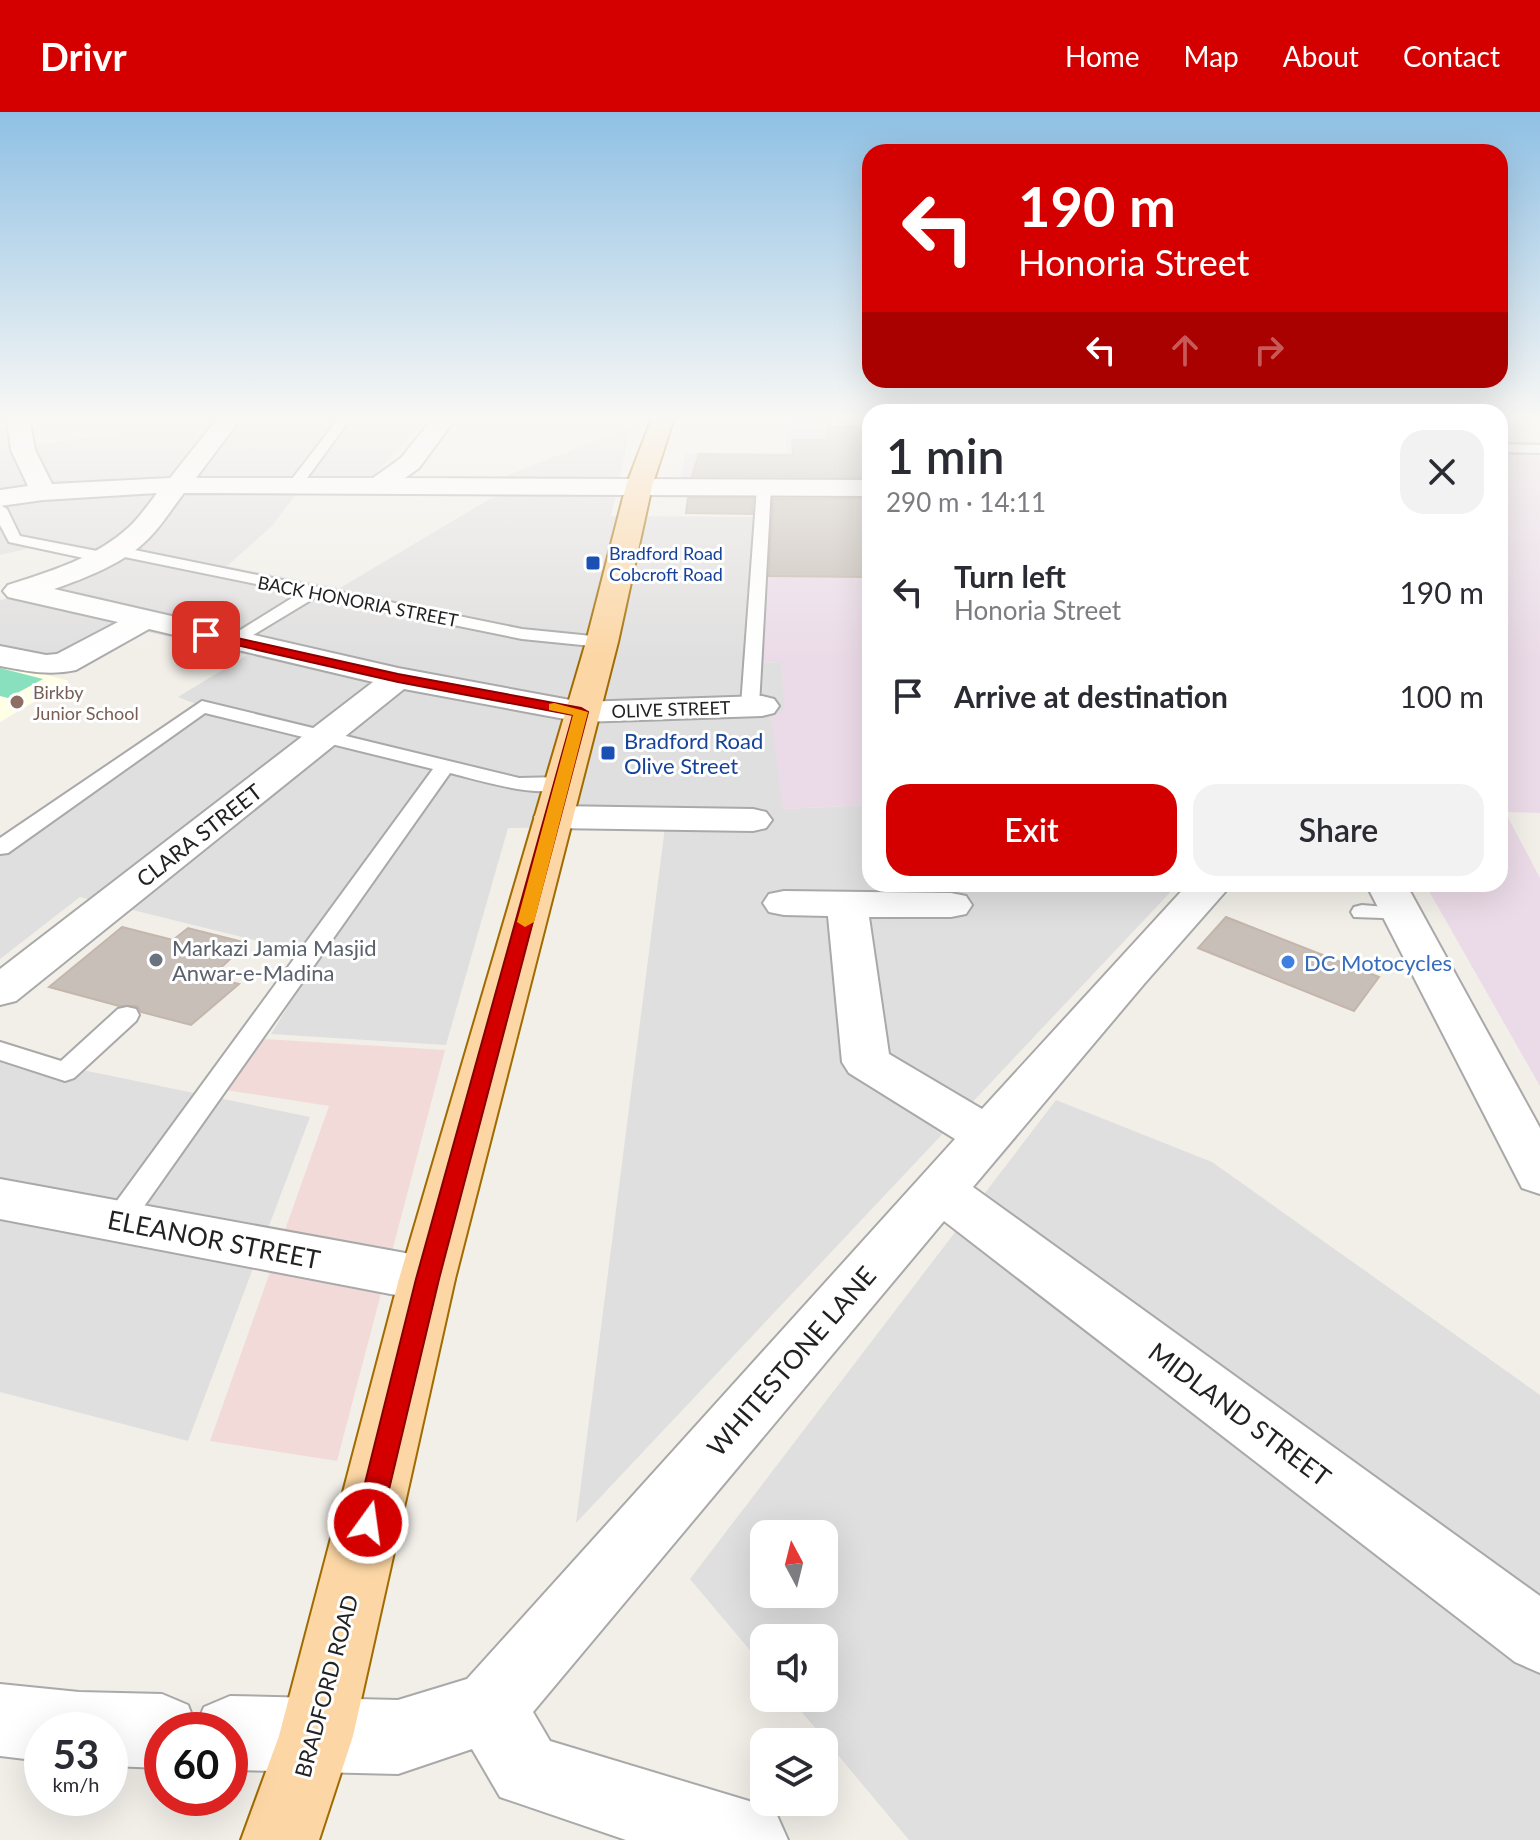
<!DOCTYPE html>
<html lang="en">
<head>
<meta charset="utf-8">
<style>
  :root { --surface:#fff; --page:#f2f2f3; --text:#2b2b33; --muted:#7c7c81; --accent:#d40000 }
  body { margin:0; font-family:Lato,sans-serif; background:var(--page); color:var(--text); height:100vh; display:flex; flex-direction:column; font-size:30px; white-space:nowrap }
  * { box-sizing:border-box; margin:0 }
  p { font-size:26px; color:var(--muted) }
  .icon { flex:none; width:44px; height:44px; fill:none; stroke:currentColor; stroke-width:2; stroke-linecap:round; stroke-linejoin:round }
  .map { position:relative; flex:1; overflow:hidden }
  .details { position:absolute; left:862px; top:292px; width:646px; height:488px; display:flex; flex-direction:column; background:var(--surface); border-radius:24px; box-shadow:0 8px 32px #0002 }
  .details>* { flex:none }
  .guide { position:absolute; left:862px; top:32px; width:646px; height:244px; border-radius:24px; box-shadow:0 8px 32px #0002; background:#d40000; color:#fff; overflow:hidden }
  .needle { width:52px; rotate:353deg }
  .tools { position:absolute; left:750px; top:1408px; display:grid; gap:16px }
  .tools a { display:grid; place-items:center; width:88px; height:88px; border-radius:16px; background:var(--surface); box-shadow:0 8px 32px #0002; font-size:40px }
  .speed { position:absolute; left:24px; top:1600px; display:flex; gap:16px; font-size:40px; font-weight:700; text-align:center }
  .speed>* { display:grid; place-content:center; width:104px; height:104px; border-radius:50%; background:var(--surface); box-shadow:0 8px 32px #0002; line-height:1 }
  .speed small { font-size:20px; font-weight:400 }
  .speed .limit { border:12px solid #d22; background:#fff; color:#111 }
  .pin { position:absolute; display:grid; place-items:center; width:68px; height:68px; color:#fff; margin:-34px; border-radius:16px; box-shadow:0 4px 12px #0006 }
  .me { position:absolute; width:88px; margin:-44px; rotate:14deg; stroke-linejoin:round; filter:drop-shadow(0 0 6px #0008) }
  .turn { display:flex; align-items:center; gap:28px; height:168px; padding:0 24px; font-size:36px }
  .turn .icon { width:104px; height:104px; stroke-width:2.5 }
  .turn b { display:block; font-size:56px; line-height:68px }
  .lanes { display:flex; align-items:center; height:76px; padding:0 24px; background:#0003; justify-content:center; gap:40px; direction:ltr }
  .lanes .off { opacity:.35 }
  .round { display:grid; place-items:center; flex:none; width:84px; height:84px; border-radius:24px; background:var(--page) }
  .headline { display:flex; align-items:center; justify-content:space-between; height:136px; padding:0 24px }
  h1 { font-size:48px; font-weight:600; line-height:60px }
  .cta { display:flex; gap:16px; margin-top:auto; padding:16px 24px }
  .cta a { flex:1; height:92px; border-radius:24px; background:var(--accent); color:#fff; font-size:32px; font-weight:600; line-height:92px; text-align:center }
  .cta a+a { background:var(--page); color:var(--text) }
  ul { padding:0; list-style:none }
  li { display:flex; align-items:center; gap:24px; height:104px; padding:0 24px }
  li div { flex:1 }
  li b { display:block; font-size:30px }
  li em { font-style:normal }
  header { display:flex; align-items:center; gap:48px; box-sizing:border-box; height:112px; padding:0 40px; background:var(--accent); color:#fff }
  header strong { font-size:38px }
  nav { display:flex; gap:44px; margin-inline-start:auto; font-size:28px }
  .map>svg:first-child { display:block }
</style>
</head>
<body>
<header>
<strong>Drivr</strong>
<nav><a>Home</a><a>Map</a><a>About</a><a>Contact</a></nav>
</header>
<div class="map">
<svg width="1540" height="1728" viewBox="0 0 1540 1728">
  <rect width="100%" height="100%" fill="#f2efe9"/>
  <path fill="#e0dfdf" fill-rule="evenodd" d="M 0,306 L 12,306 L 19,335 L 121,321 L 113,306 L 426,306 L 368,370 L 304,371 L 273,413 L 227,454 L 340,476 L 525,366 L 500,366 L 631,315 L 611,404 L 760,405 L 751,551 L 781,550 L 786,598 L 783,697 L 870,693 L 870,772 L 1178,772 L 576,1411 L 665,715 L 508,716 L 446,933 L 271,922 L 319,844 L 80,785 L 0,847 L 0,736 L 201,594 L 178,585 L 247,543 L 144,519 L 74,560 L 0,541 L 0,488 L 45,478 L 112,445 L 43,433 L 0,443 Z
    M 0,941 L 310,1005 L 188,1329 L 0,1280 Z
    M 1056,988 L 1212,1050 L 1540,1283 L 1540,1728 L 909,1728 L 790,1586 L 824,1586 L 824,1526 L 764,1526 L 764,1555 L 690,1467 ZM 764,1422 L 824,1422 L 824,1482 L 764,1482 Z"/>
  <path fill="#f2dad9" d="M 264,927 L 445,938 L 337,1349 L 210,1329 L 329,994 L 226,978 Z"/>
  <path fill="#ebdbe8" d="M 786,306 L 870,306 L 870,693 L 783,697 L 771,606 L 785,597 L 781,550 L 751,551 L 764,367 L 680,366 L 686,341 L 786,341 Z
    M 1500,330 L 1540,330 L 1540,701 L 1505,700 L 1540,766 L 1540,974 L 1425,772 L 1500,772 Z"/>
  <path fill="#ffffe5" d="M 0,550 L 69,569 L 0,610 Z"/>
  <path fill="#88e0be" d="M 0,556 L 43,567 L 8,586 L 0,584 Z"/>
  <path fill="#c7bfb8" stroke="#c4b6ab" stroke-width="2" d="M 828,315 L 870,315 L 870,365 L 692,364 L 699,342 L 793,343 L 792,328 L 828,328 Z
    M 688,386 L 753,386 L 752,402 L 686,401 Z
    M 773,387 L 870,387 L 870,465 L 769,464 Z
    M 1226,805 L 1379,865 L 1354,899 L 1198,836 Z
    M 122,815 L 173,828 L 188,816 L 247,831 L 211,865 L 239,872 L 191,913 L 141,900 L 137,894 L 119,894 L 49,875 Z"/>
  <g fill="none" stroke-linecap="round" stroke-linejoin="round">
    <defs>
      <path id="service" d="M 339,306 L 351,306 L 299,377 L 289,377 L 289,371 Z
        M 1500,332 L 1540,333 L 1540,341 L 1500,340 Z
        M 764,371 L 771,375 L 759,594 L 750,599 L 741,594 L 757,375 Z
        M 0,393 L 7,397 L 20,424 L 102,440 L 110,445 L 102,450 L 9,430 L 0,413 Z
        M 115,434 L 522,517 L 602,525 L 610,530 L 602,535 L 522,527 L 316,485 L 235,534 L 229,533 L 227,529 L 229,525 L 300,481 L 110,442 L 110,436 Z
        M 202,589 L 519,666 L 562,665 L 572,671 C 553,692 475,667 450,661 L 128,1117 L 118,1120 L 108,1117 L 103,1109 L 108,1101 L 433,657 L 205,601 L 8,741 L 0,742 L 0,726 Z
        M 1362,793 L 1410,797 L 1413,802 L 1410,807 L 1354,805 L 1351,800 L 1354,795 Z
        M 127,895 L 136,897 L 139,903 L 136,909 L 74,966 L 65,969 L 0,948 L 0,930 L 61,949 L 118,897 Z"/>
      <path id="minor" d="M 7,306 L 29,306 L 35,338 L 52,372 L 170,366 L 218,306 L 241,306 L 196,366 L 373,366 L 401,346 L 433,306 L 456,306 L 419,356 L 405,366 L 870,368 L 870,384 L 184,381 C 173,395 162,413 149,426 C 125,451 86,466 54,477 L 398,556 L 581,590 L 762,584 L 774,587 L 779,594 L 774,601 L 762,604 L 581,610 L 404,577 L 16,889 L 0,893 L 0,857 L 373,570 L 149,517 L 76,558 C 49,564 27,559 0,554 L 0,534 L 46,543 L 57,542 L 118,510 L 8,485 L 3,479 L 8,473 C 49,460 95,446 128,416 C 139,406 148,393 157,381 L 43,388 L 0,394 L 0,378 L 28,374 L 11,338 Z
        M 553,694 L 753,697 L 766,700 L 772,708 L 766,716 L 753,719 L 553,716 L 540,713 L 534,705 L 540,697 Z
        M 1188,772 L 1232,772 L 1144,872 L 973,1075 L 1540,1484 L 1540,1561 L 1515,1550 L 944,1109 L 533,1600 L 550,1629 L 749,1689 L 776,1701 L 788,1728 L 626,1728 L 500,1685 L 472,1637 L 398,1662 L 230,1658 L 230,1618 L 162,1618 L 162,1656 L 110,1654 L 110,1618 L 42,1618 L 42,1649 L 0,1644 L 0,1572 L 79,1580 L 162,1582 L 188,1593 L 196,1614 L 204,1595 L 230,1584 L 398,1588 L 467,1567 L 955,1027 L 849,961 L 842,950 L 828,804 L 784,803 L 769,800 L 763,791 L 769,782 L 784,779 L 951,781 L 966,784 L 972,793 L 966,802 L 951,805 L 869,805 L 889,942 L 982,997 Z
        M 1366,772 L 1406,772 L 1540,1016 L 1540,1082 L 1522,1076 Z
        M 0,1067 L 427,1145 L 447,1151 L 455,1167 L 447,1183 L 427,1189 L 0,1107 Z"/>
      <path id="primary" d="M 652,306 L 674,306 L 652,374 L 618,530 L 455,1167 L 353,1624 L 319,1728 L 241,1728 L 279,1624 L 399,1167 L 586,530 L 626,374 Z"/>
    </defs>
    <use href="#service" stroke="#a9a9a9" stroke-width="4"/>
    <use href="#minor" stroke="#a9a9a9" stroke-width="4"/>
    <use href="#primary" stroke="#a06b00" stroke-width="4"/>
    <use href="#service" fill="#fff" fill-rule="evenodd"/>
    <use href="#minor" fill="#fff" fill-rule="evenodd"/>
    <use href="#primary" fill="#fcd6a4" fill-rule="evenodd"/>
  </g>
  <linearGradient id="sky" x2="0" y2="1"><stop stop-color="#8fc0e4"/><stop offset="0.56" stop-color="#f9f8f5"/><stop offset="1" stop-color="#f9f8f5" stop-opacity="0"/></linearGradient>
  <rect width="1540" height="548" fill="url(#sky)"/>
  <path fill="#d40000" stroke="#8a0000" stroke-width="2" d="M 206,519 L 398,562 L 581,596 L 588,600 L 439,1167 L 381,1411 L 378,1420 L 368,1423 L 358,1420 L 355,1411 L 416,1167 L 573,603 L 398,570 L 201,525 L 200,523 Z"/>
  <path fill="#f59e0b" d="M 554,591 L 588,600 L 534,810 L 525,815 L 517,810 L 573,603 L 549,598 L 549,592 Z"/>
  <g fill="#1a4fb4" stroke="#fff" stroke-width="3">
    <rect x="585" y="443" width="16" height="16" rx="4"/>
    <rect x="600" y="633" width="16" height="16" rx="4"/>
  </g>
  <circle fill="#8d6e63" stroke="#fff" stroke-width="3" cx="17" cy="590" r="8"/>
  <circle fill="#6b7280" stroke="#fff" stroke-width="3" cx="156" cy="848" r="8"/>
  <circle fill="#3f7fe0" stroke="#fff" stroke-width="3" cx="1288" cy="850" r="8"/>
  <g text-anchor="middle" dominant-baseline="central" stroke-width="6" stroke-linejoin="round" paint-order="stroke">
    <g font-size="18" fill="#164399" stroke="#fff" text-anchor="start">
      <text x="609" y="441">Bradford Road<tspan x="609" dy="21">Cobcroft Road</tspan></text>
    </g>
    <g font-size="18" fill="#222" stroke="#fff">
      <text transform="translate(358 489) rotate(11)">BACK HONORIA STREET</text>
      <text transform="translate(671 597) rotate(-2)">OLIVE STREET</text>
    </g>
    <g font-size="18" fill="#785e54" stroke="#fff" text-anchor="start">
      <text x="33" y="580">Birkby<tspan x="33" dy="21">Junior School</tspan></text>
    </g>
    <g font-size="22" fill="#164399" stroke="#fff" text-anchor="start">
      <text x="624" y="628">Bradford Road<tspan x="624" dy="25">Olive Street</tspan></text>
    </g>
    <g font-size="22" fill="#222" stroke="#fff">
      <text transform="translate(199 723) rotate(-38)">CLARA STREET</text>
      <text transform="translate(326 1574) rotate(-75)">BRADFORD ROAD</text>
    </g>
    <g font-size="22" fill="#5b616d" stroke="#fff" text-anchor="start">
      <text x="172" y="835">Markazi Jamia Masjid<tspan x="172" dy="25">Anwar-e-Madina</tspan></text>
    </g>
    <g font-size="22" fill="#366cbe" stroke="#fff" text-anchor="start">
      <text x="1304" y="850">DC Motocycles</text>
    </g>
    <g font-size="26" fill="#222" stroke="#fff">
      <text transform="translate(214 1127) rotate(11)">ELEANOR STREET</text>
      <text transform="translate(791 1249) rotate(-49)">WHITESTONE LANE</text>
      <text transform="translate(1240 1302) rotate(37)">MIDLAND STREET</text>
    </g>
  </g>
</svg>
<div class="tools">
<a><svg class="needle" viewBox="-14 -14 28 28"><path d="M0-13l5 13h-10z" fill="#e53935"/><path d="M0 13l5-13h-10z" fill="#7c7c81"/></svg></a>
<a><svg class="icon" aria-label="sound" viewBox="0 0 24 24"><path d="M4 9h4l5-4v14l-5-4H4zM17 9q2 3 0 6"/></svg></a>
<a><svg class="icon" aria-label="layers" viewBox="0 0 24 24"><path d="M12 4l9 5-9 5-9-5zM3 14l9 5 9-5"/></svg></a>
</div>
<div class="speed"><div>53<small>km/h</small></div><div class="limit">60</div></div>
<div class="pin" style="left:206px;top:523px;background:#d93025"><svg class="icon" aria-label="arrive" viewBox="0 0 24 24"><path d="M6 21V4h12l-3 4 3 4H6"/></svg></div>
<svg class="me" style="left:368px;top:1411px" viewBox="-20 -20 40 40"><circle r="17" fill="#d40000" stroke="#fff" stroke-width="3"/><path d="M0-11L8 9 0 5-8 9z" fill="#fff"/></svg>
<div class="guide">
<div class="turn"><svg class="icon" aria-label="left" viewBox="0 0 24 24"><path d="M17 20v-9H6M10 6l-5 5 5 5"/></svg><div><b>190 m</b>Honoria Street</div></div>
<div class="lanes"><svg class="icon" aria-label="left" viewBox="0 0 24 24"><path d="M17 20v-9H6M10 6l-5 5 5 5"/></svg><svg class="icon off" aria-label="ahead" viewBox="0 0 24 24"><path d="M12 20V5M6 11l6-6 6 6"/></svg><svg class="icon off" aria-label="right" viewBox="0 0 24 24"><path d="M7 20v-9h11M14 6l5 5-5 5"/></svg></div>
</div>
<section class="details">
<div class="headline"><div><h1>1 min</h1><p>290 m · 14:11</p></div><a class="round"><svg class="icon" aria-label="close" viewBox="0 0 24 24"><path d="M6 6l12 12M18 6L6 18"/></svg></a></div>
<ul>
<li><svg class="icon" aria-label="left" viewBox="0 0 24 24"><path d="M17 20v-9H6M10 6l-5 5 5 5"/></svg><div><b>Turn left</b><p>Honoria Street</p></div><em>190 m</em></li>
<li><svg class="icon" aria-label="arrive" viewBox="0 0 24 24"><path d="M6 21V4h12l-3 4 3 4H6"/></svg><div><b>Arrive at destination</b></div><em>100 m</em></li>
</ul>
<div class="cta"><a>Exit</a><a>Share</a></div>
</section>
</div>
</body>
</html>
